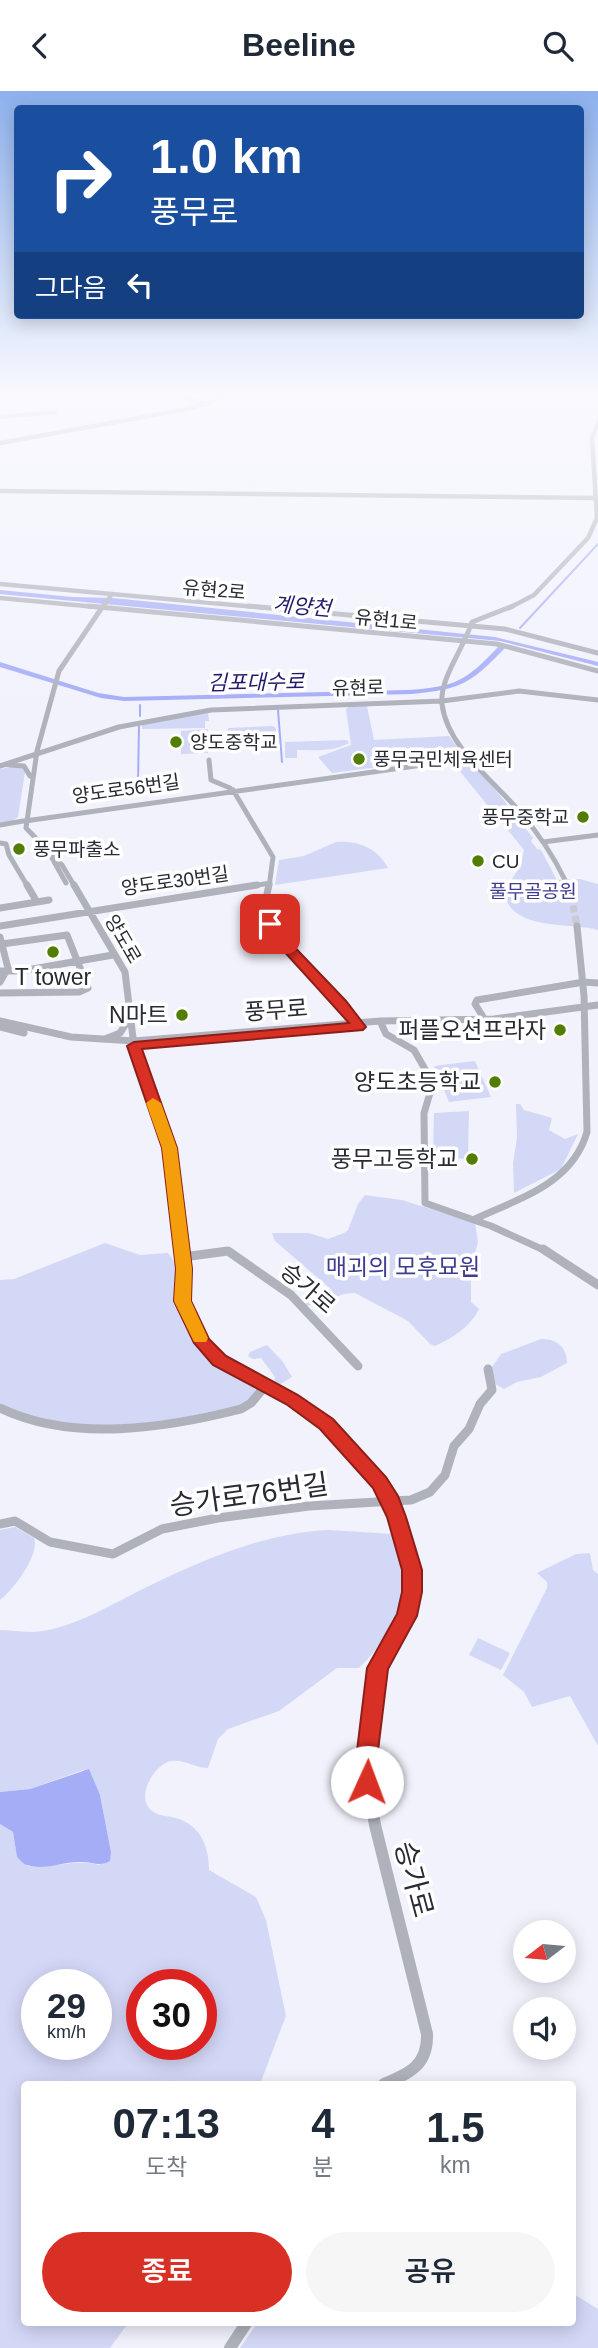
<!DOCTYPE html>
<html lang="ko">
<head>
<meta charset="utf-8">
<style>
  :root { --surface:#fff; --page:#f6f6f7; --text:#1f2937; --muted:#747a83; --accent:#d93025 }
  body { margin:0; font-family:Helvetica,"Noto Sans KR",sans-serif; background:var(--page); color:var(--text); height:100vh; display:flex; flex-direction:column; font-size:26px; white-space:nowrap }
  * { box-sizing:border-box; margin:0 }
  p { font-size:23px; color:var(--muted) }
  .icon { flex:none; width:38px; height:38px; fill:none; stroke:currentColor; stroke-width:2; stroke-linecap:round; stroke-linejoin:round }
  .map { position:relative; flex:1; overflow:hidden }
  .side { position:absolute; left:21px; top:1990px; width:555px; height:245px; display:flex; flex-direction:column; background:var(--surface); border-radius:7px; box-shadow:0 4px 18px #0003 }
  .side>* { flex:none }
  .top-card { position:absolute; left:14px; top:14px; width:570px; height:214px; border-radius:7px; box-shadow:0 4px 18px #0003; background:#1a4fa0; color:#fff; overflow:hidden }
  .needle { width:46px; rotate:254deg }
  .buttons { position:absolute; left:513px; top:1829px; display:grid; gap:14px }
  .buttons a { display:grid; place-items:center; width:63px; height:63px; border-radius:50%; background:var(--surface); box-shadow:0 4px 18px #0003; font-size:35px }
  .speed { position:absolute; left:21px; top:1878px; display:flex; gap:14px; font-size:35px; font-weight:700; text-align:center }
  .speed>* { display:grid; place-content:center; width:91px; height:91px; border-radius:50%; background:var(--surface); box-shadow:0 4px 18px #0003; line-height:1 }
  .speed small { font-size:18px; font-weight:400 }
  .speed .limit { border:10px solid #d22; background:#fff; color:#111 }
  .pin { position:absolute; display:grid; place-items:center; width:60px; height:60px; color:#fff; margin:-30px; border-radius:14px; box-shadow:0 4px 10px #0006 }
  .me { position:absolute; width:77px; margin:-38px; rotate:2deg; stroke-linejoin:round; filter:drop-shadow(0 0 5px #0008) }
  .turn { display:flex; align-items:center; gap:24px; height:147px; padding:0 21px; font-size:32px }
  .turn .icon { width:91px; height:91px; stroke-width:2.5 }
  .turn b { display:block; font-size:49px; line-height:60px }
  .then { display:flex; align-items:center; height:66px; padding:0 21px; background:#0003; gap:14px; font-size:26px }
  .eta { display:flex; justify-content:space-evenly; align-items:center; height:119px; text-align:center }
  .eta b { font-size:42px; font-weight:600; line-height:49px }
  .cta { display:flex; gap:14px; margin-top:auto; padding:14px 21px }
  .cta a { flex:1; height:80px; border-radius:42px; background:var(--accent); color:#fff; font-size:28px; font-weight:600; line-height:80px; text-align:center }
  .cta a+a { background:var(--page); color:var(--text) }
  header { display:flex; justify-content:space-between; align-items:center; height:91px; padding:0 21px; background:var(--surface); font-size:32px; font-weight:600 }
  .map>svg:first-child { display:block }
</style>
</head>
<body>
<header><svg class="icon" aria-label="back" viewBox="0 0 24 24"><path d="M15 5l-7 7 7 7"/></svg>Beeline<svg class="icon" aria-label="search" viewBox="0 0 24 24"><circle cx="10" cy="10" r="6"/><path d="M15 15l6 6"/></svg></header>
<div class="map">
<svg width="598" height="2257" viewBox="0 0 598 2257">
  <rect width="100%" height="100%" fill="#f1f2fc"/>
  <path fill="#d4d8f7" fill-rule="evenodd" d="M 350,615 L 367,615 L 374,649 L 449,645 L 462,663 L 461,666 L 473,675 L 495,698 L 533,747 L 531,750 L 537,758 L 541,759 L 557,789 L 580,788 L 598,793 L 598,839 C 570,831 509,841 504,800 L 521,774 L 524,759 L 449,667 L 332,682 L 318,666 L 351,654 L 346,618 Z
    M 208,622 L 209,630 L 205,630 L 205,637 L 142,638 L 142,633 Z
    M 273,635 L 276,637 L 276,645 L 227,646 L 228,637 Z
    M 208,638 L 208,662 L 181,663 L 181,640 Z
    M 347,649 L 349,652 C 333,661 315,659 297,659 L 297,667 L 285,667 L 285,651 Z
    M 14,675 L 23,677 L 25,681 L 18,726 L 12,730 L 0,732 L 0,678 Z
    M 336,751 C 357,749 378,757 388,777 L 275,794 L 279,769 L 304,765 Z
    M 475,970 L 491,1006 L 449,1011 L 434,975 Z
    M 516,1013 L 520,1013 L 524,1019 L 552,1027 L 549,1039 L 565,1048 L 578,1043 L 561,1078 L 514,1102 L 513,1072 L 517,1047 Z
    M 469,1020 L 468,1068 L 433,1066 L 434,1022 Z
    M 365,1104 L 402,1109 L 475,1132 L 478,1151 L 471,1177 L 471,1211 L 479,1218 C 471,1235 453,1247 435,1255 L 430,1253 L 408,1230 L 355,1202 L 344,1203 L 307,1215 L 303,1212 L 331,1202 L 332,1199 L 275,1150 L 272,1142 L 309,1142 L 328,1148 L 344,1142 L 348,1139 L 358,1113 Z
    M 105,1152 L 140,1164 L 168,1162 C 182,1177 174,1191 176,1209 C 176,1218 182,1226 186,1234 C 205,1272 218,1276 254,1295 L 256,1301 C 253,1304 249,1311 245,1313 C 237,1318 222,1318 213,1320 C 155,1334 51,1347 0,1312 L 0,1189 L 14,1188 Z
    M 541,1248 C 557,1248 567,1256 567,1272 L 541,1286 L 517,1291 L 504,1298 L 495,1293 L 490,1279 L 501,1263 Z
    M 267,1254 L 283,1271 L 292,1286 L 279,1294 L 274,1292 L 275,1286 L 261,1267 L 253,1268 L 248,1265 L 250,1261 Z
    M 15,1436 L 34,1447 C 40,1464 13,1499 0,1509 L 0,1439 Z
    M 329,1439 L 393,1443 C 398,1459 404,1475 404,1491 C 403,1522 381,1557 359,1577 L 337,1577 L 279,1620 L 228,1638 L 218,1648 L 208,1677 C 196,1677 184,1668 171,1670 C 155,1673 137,1703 149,1717 C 156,1726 168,1724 179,1728 C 202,1736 209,1758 209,1779 L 256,1806 L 266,1829 L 286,1925 L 260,1993 L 24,1993 L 24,2231 L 129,2231 L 110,2257 L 0,2257 L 0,1733 L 13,1741 L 17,1766 L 28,1775 C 53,1778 75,1767 99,1774 L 111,1761 L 100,1704 L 83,1679 L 30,1698 L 0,1701 L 0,1539 C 10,1539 22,1541 32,1541 C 70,1540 117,1510 151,1494 C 208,1467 265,1442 329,1439 ZM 37,1894 L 96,1894 L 96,1953 L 37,1953 ZM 142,1894 L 201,1894 L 201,1953 L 142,1953 Z
    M 590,1462 L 593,1479 L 598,1483 L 598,1655 L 570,1605 L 532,1616 L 524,1601 L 503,1584 L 547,1497 L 547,1491 L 537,1482 L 576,1463 Z
    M 478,1547 L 510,1562 L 501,1579 L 469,1564 Z
    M 572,2202 L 598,2218 L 598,2257 L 240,2257 L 258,2231 L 572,2231 Z"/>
  <path fill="#a6adf7" d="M 0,499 L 72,506 L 113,507 L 495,546 L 598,571 L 598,575 L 500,550 L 20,505 L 0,503 Z
    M 499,555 L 506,556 C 471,592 463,598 412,603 L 124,610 L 101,607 L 0,576 L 0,571 L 98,602 L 124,606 L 407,599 C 456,596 466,590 499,555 Z
    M 89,1678 L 100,1704 L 111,1761 L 110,1770 C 100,1776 93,1771 82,1771 C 62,1770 44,1781 24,1773 L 17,1766 L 13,1741 L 0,1733 L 0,1701 L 30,1698 Z"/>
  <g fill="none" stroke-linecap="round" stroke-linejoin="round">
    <path stroke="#a6adf7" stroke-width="2" d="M 520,537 L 598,453
      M 140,614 L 140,625
      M 278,619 L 282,671
      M 138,691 L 139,635"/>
    <path stroke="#c9cad4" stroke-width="5" stroke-dasharray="5 2.5" stroke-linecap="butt" d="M 451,670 L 463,669
      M 568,789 L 569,796"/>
    <path stroke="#c9cad4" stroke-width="7" stroke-dasharray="7 3.5" stroke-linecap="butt" d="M 569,794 L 577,835"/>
    <path stroke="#afb1bb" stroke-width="4.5" d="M 184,302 L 181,306 L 206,313
      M 335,302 L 337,305
      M 0,304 L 8,302
      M 0,326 L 55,321
      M 0,352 L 187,318 L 211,311 L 226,302
      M 0,400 L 598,407
      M 0,493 L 268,517
      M 0,507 L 107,517
      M 102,517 L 112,503
      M 509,517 L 534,504 L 588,447 L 597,427 L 592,347 L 598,332"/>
    <path stroke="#afb1bb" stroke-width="5" d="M 88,515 L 497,553 L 598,580
      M 248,515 L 505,538 L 598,562
      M 470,536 L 472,531 L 513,515
      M 463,552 C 455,570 440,592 442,613 C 447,656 494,690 520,721 C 538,742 553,764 565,789
      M 209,669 L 211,689 L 230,697
      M 10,674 L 24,675 L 30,685
      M 0,675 L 119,636 L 211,619 L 442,610 L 519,600 L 598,609
      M 233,699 L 273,766 L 269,796
      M 25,730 L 451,670
      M 0,734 L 29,729
      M 543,751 L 598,744
      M 0,752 L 6,753 L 9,764 L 28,796
      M 52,767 L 66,792
      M 75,796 L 62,774 L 26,737 L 37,660 L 59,580 L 103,515
      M 246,796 L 270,792"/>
    <path stroke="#afb1bb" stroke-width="7" d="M 74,794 L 125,881 L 134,955 L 170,1057 L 182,1160
      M 269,794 C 267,803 264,812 266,821 C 274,862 334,901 359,936
      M 37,811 L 49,809
      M 0,817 L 37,811 L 27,794
      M 0,835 L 257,794
      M 0,846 L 8,877 L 0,891
      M 0,880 L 21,880 L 113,864
      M 583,891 L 598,892
      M 0,902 L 79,901 L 88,897 L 67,844 L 2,853
      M 485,929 L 475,913 L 477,909 L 578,892
      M 0,930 L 71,946 L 134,950 L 380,930 L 494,928 L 598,914
      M 380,930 L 386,943 L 414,959 L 433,992 L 424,1022 L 425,1112 L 491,1135 L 546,1160
      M 0,936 L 24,942
      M 105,948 L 120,942 L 127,931
      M 475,1128 C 520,1107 572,1093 587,1041 L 584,905 L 577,835"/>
    <path stroke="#afb1bb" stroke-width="9" d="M 182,1158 L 184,1178 L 182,1210 L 202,1252 L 219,1269 L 292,1309 L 326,1333 L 380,1391 L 392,1412 L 412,1479 L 412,1501 L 407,1525 L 378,1577 L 371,1636
      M 543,1158 L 598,1194
      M 183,1166 L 228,1160 L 291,1204 L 358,1275
      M 0,1317 C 73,1352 166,1337 241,1318 L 251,1312 L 266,1294
      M 0,1433 L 15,1430 L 50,1451 L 113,1463 L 162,1438 L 218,1427 L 309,1415 L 411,1409 L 430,1401 L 445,1384 L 454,1355 L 469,1338 L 480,1313 L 492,1299 L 488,1278"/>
    <path stroke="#afb1bb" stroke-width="12" d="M 371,1634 L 366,1682 L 375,1734 L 427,1943 C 428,1974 410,1982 384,1993
      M 230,2257 L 247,2231"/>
    <path stroke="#afb1bb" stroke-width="5" d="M 463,552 L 469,539"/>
  </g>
  <linearGradient id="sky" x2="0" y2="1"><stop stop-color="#8db1ee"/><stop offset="0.49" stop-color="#f9f9fe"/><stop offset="1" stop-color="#f9f9fe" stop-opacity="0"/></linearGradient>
  <rect width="598" height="618" fill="url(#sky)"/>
  <path fill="#d93025" stroke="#8d1f18" stroke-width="2" d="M 270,829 L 274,830 L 282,843 L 346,910 L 366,936 L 363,939 L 142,958 L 177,1057 L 192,1178 L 191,1210 L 209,1248 L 226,1265 L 298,1304 L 333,1328 L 386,1386 L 398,1405 L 406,1426 L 422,1479 L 422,1501 L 417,1525 L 388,1578 L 377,1668 L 378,1691 L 375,1698 L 367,1701 L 359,1698 L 356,1691 L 356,1668 L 367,1577 L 397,1523 L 402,1501 L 402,1479 L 387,1426 L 373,1397 L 320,1338 L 286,1313 L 213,1274 L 194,1252 L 174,1210 L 176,1178 L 162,1057 L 127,955 L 134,951 L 349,932 L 272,847 L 263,833 Z"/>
  <path fill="#f59e0b" d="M 153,1007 L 161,1012 L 177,1057 L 192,1178 L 191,1210 L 208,1247 L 206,1251 L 194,1251 L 174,1210 L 176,1178 L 162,1057 L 146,1012 Z"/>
  <g fill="#527d00" stroke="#fff" stroke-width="2.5">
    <circle cx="176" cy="651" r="7"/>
    <circle cx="359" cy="668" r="7"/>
    <circle cx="583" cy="726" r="7"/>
    <circle cx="19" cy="758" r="7"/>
    <circle cx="478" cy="770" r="7"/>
    <circle cx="53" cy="861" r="7"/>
    <circle cx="182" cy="924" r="7"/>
    <circle cx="560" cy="939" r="7"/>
    <circle cx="495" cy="991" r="7"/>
    <circle cx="472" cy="1068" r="7"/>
  </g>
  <g text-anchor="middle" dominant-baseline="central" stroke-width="7" stroke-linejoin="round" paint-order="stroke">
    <g font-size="19" fill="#292a33" stroke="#fff">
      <text transform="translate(214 499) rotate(5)">유현2로</text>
      <text transform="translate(386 529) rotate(6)">유현1로</text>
      <text transform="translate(358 597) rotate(-1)">유현로</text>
      <text transform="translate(126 698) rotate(-8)">양도로56번길</text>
      <text transform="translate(175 790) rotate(-8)">양도로30번길</text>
      <text transform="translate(123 848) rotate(60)">양도로</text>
    </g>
    <g font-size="19" fill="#292a33" stroke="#fff" text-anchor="start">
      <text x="190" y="651">양도중학교</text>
      <text x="373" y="668">풍무국민체육센터</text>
      <text x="569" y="726" text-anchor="end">풍무중학교</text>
      <text x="33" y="758">풍무파출소</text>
      <text x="492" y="770">CU</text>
    </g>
    <g font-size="19" fill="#3e3c91" stroke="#fff">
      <text x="533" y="800">풀무골공원</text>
    </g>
    <g font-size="21" font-style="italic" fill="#23196c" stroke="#fff">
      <text transform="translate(302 515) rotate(5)">계양천</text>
      <text transform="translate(256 591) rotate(-1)">김포대수로</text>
    </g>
    <g font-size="23" fill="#292a33" stroke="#fff" text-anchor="end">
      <text x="53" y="886" text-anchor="middle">T tower</text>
      <text x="168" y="924">N마트</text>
      <text x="546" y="939">퍼플오션프라자</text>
      <text x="481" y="991">양도초등학교</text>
      <text x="458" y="1068">풍무고등학교</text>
    </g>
    <g font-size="23" fill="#292a33" stroke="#fff">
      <text transform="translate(276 919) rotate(-4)">풍무로</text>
      <text transform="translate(308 1197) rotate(41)">승가로</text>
    </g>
    <g font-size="23" fill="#3e3c91" stroke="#fff">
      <text x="403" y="1176">매괴의 모후묘원</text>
    </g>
    <g font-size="28" fill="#292a33" stroke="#fff">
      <text transform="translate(249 1404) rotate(-8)">승가로76번길</text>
      <text transform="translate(414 1788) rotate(75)">승가로</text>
    </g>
  </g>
</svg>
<div class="buttons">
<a><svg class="needle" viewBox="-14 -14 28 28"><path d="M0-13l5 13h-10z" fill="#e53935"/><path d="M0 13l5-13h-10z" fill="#747a83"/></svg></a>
<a><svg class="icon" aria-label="sound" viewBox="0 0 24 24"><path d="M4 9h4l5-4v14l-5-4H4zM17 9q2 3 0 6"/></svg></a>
</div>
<div class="speed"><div>29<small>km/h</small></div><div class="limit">30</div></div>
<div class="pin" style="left:270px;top:833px;background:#d93025"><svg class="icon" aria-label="arrive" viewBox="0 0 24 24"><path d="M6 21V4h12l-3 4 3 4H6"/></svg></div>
<svg class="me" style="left:367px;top:1691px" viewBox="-20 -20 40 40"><circle r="19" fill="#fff"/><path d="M0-13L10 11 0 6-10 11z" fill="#d93025"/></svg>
<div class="top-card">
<div class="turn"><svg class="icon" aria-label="right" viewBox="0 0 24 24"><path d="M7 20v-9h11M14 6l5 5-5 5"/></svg><div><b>1.0 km</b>풍무로</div></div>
<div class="then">그다음<svg class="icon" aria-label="left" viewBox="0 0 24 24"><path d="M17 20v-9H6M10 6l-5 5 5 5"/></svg></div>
</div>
<section class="side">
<div class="eta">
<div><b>07:13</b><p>도착</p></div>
<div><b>4</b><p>분</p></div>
<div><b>1.5</b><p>km</p></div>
</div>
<div class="cta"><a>종료</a><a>공유</a></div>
</section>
</div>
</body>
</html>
